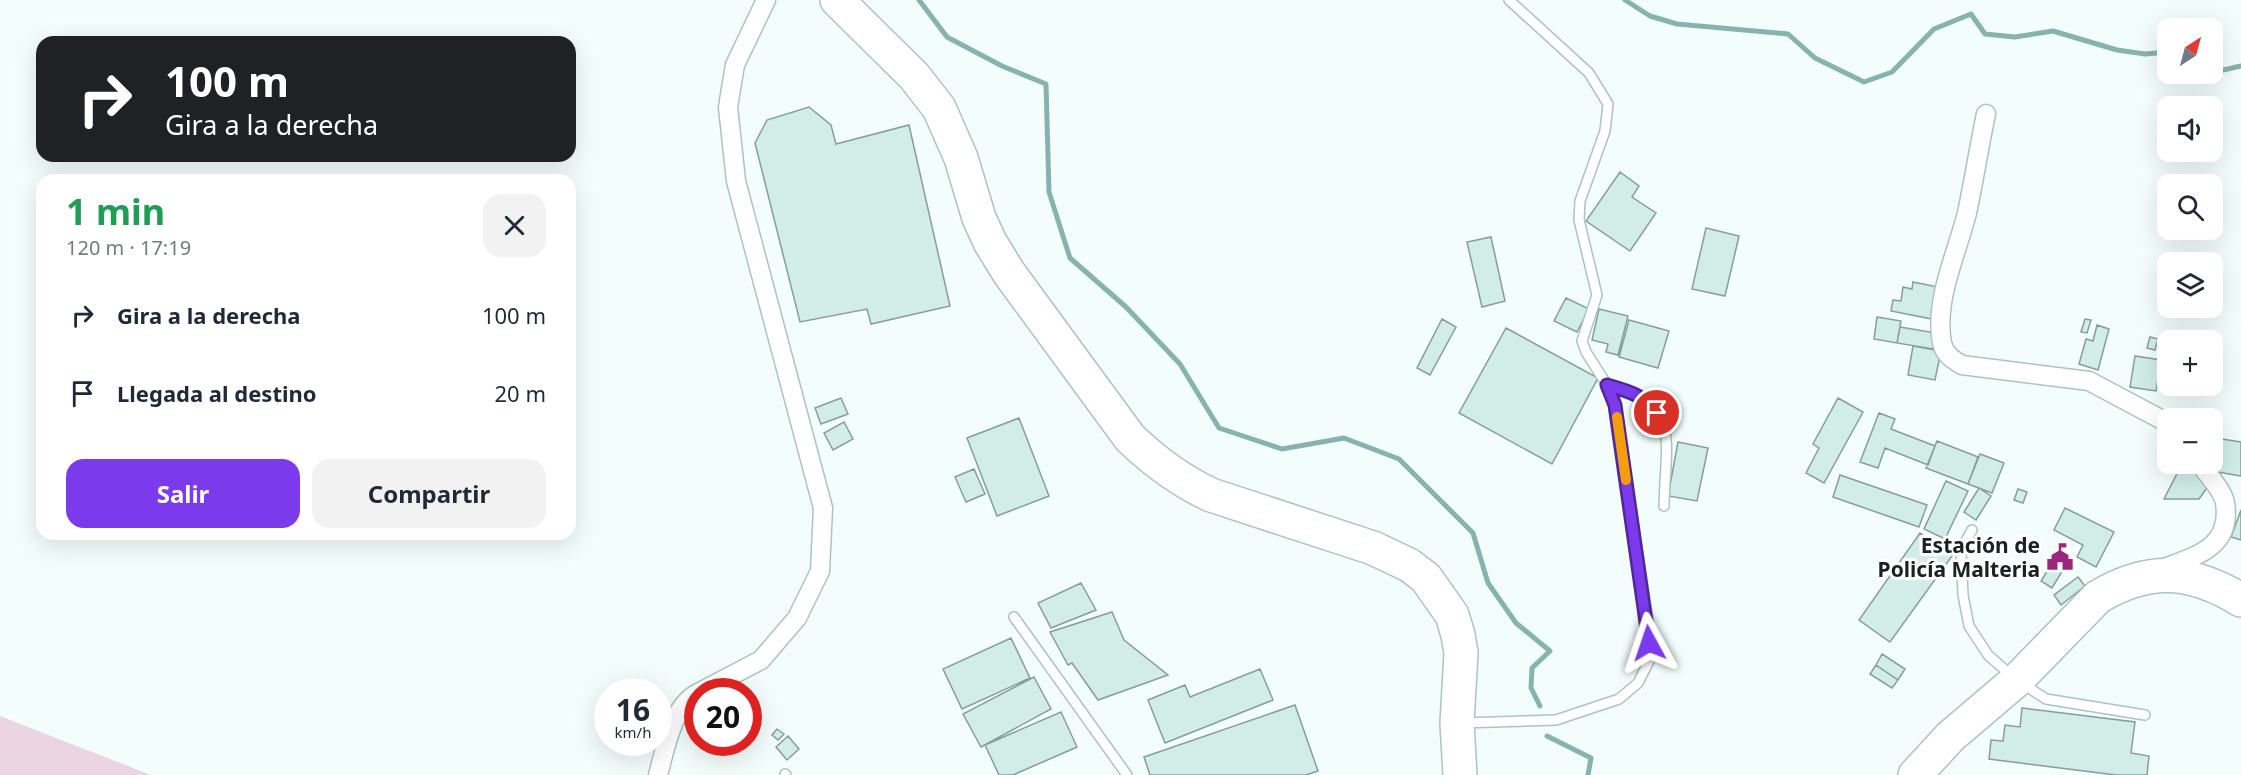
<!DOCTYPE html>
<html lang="es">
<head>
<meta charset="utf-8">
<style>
  :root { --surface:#fff; --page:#f2f2f3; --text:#1f2937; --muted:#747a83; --accent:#7c3aed }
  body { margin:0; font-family:"Noto Sans",sans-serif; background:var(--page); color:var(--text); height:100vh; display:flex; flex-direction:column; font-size:22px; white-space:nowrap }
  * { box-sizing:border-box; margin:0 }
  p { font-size:20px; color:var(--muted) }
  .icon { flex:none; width:33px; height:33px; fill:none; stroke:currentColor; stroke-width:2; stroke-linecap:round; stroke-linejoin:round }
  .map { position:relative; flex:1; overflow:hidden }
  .side { position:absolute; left:36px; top:174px; width:540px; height:366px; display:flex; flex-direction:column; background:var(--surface); border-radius:18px; box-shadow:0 6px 24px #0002 }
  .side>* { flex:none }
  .guide { position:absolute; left:36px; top:36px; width:540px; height:126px; border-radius:18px; box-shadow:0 6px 24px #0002; background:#202124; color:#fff; overflow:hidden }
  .needle { width:39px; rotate:36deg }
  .fabs { position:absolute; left:2157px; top:18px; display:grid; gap:12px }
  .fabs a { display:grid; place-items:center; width:66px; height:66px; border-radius:12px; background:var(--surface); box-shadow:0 6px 24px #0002; font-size:30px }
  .speed { position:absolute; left:594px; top:678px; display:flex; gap:12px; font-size:30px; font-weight:700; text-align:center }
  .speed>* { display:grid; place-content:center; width:78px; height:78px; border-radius:50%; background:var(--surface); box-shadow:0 6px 24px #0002; line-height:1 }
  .speed small { font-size:15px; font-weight:400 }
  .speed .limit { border:9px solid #d22; background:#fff; color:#111 }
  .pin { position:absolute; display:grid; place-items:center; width:51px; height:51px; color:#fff; margin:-26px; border:3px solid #fff; border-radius:50%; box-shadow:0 2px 6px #0007 }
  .me { position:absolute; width:66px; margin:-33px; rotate:355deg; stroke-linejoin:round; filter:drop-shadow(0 0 4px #0008) }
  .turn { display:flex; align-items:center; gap:21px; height:126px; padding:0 30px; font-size:27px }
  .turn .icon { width:78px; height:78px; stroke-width:2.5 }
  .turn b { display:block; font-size:42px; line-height:51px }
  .round { display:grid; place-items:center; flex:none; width:63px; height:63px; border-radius:18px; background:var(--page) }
  .overview { display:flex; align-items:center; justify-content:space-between; height:102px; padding:0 30px }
  h1 { font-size:36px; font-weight:700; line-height:45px; color:#1e9e55 }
  .button { display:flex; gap:12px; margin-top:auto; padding:12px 30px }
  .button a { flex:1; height:69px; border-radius:18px; background:var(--accent); color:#fff; font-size:24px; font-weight:700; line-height:69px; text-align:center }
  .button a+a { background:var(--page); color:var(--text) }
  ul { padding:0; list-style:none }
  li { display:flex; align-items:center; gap:18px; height:78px; padding:0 30px }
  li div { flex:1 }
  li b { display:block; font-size:22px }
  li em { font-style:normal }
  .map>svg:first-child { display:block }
</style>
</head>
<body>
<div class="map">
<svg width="2241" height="775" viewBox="0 0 2241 775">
  <rect width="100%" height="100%" fill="#f3fefc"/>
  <path fill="#ebd5e2" d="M 0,716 L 151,775 L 0,775 Z"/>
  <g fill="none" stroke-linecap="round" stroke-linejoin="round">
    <path stroke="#86b4ac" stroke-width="5" d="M 919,0 L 947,37 L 1002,66 L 1046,84 L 1049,192 L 1070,258 L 1126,307 L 1180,364 L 1219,428 L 1282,449 L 1344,438 L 1399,459 L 1473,533 L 1488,583 L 1516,623 L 1550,651 L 1532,668 L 1531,688 L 1540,706
      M 1625,0 L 1650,16 L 1677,24 L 1788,34 L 1815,58 L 1864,82 L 1892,72 L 1934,29 L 1971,14 L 1985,34 L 2015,37 L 2053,31 L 2117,50 L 2145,54 L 2168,52
      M 2212,68 L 2219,71 L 2241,66
      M 1547,736 L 1591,758 L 1588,775"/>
  </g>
  <path fill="#d2ede8" stroke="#859e99" stroke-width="1.5" d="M 809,107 L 831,125 L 836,144 L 909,125 L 950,306 L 871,324 L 867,309 L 800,322 L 755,143 L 767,120 Z
    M 1620,172 L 1639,186 L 1632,197 L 1656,213 L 1630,251 L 1586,221 Z
    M 1706,228 L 1739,236 L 1725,296 L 1692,289 Z
    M 1491,237 L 1505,301 L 1482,307 L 1467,242 Z
    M 1913,282 L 1943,288 L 1937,320 L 1891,311 L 1893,300 L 1901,301 L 1903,287 L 1912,289 Z
    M 1566,298 L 1589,309 L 1577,332 L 1554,321 Z
    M 1599,309 L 1628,316 L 1618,355 L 1606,352 L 1608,344 L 1592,340 Z
    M 1877,317 L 1901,321 L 1897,343 L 1874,339 Z
    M 1442,319 L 1456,327 L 1430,375 L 1417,368 Z
    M 2085,319 L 2091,320 L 2087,333 L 2081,332 Z
    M 1629,320 L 1669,331 L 1658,368 L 1619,357 Z
    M 2097,325 L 2109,329 L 2098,370 L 2079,364 L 2086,339 L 2093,341 Z
    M 1900,327 L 1936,333 L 1933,349 L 1897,343 Z
    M 1506,328 L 1598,378 L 1552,464 L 1459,413 Z
    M 2150,337 L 2158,339 L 2155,350 L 2147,348 Z
    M 1913,346 L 1941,351 L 1935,380 L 1908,375 Z
    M 2135,356 L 2161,360 L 2156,391 L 2130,387 Z
    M 841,398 L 848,414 L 821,424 L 815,408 Z
    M 1838,398 L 1863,412 L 1824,483 L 1806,473 L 1819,448 L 1813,444 Z
    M 1879,413 L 1895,419 L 1891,429 L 1935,446 L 1928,465 L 1885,448 L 1878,468 L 1860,462 Z
    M 1019,418 L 1049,496 L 997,516 L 967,438 Z
    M 844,422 L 853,439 L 833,450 L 824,433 Z
    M 2222,439 L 2241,442 L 2241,476 L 2217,472 Z
    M 1937,441 L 1978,457 L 1968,484 L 1926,468 Z
    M 1678,442 L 1708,448 L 1697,501 L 1668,496 Z
    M 2212,443 L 2220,444 L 2218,468 L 2207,467 L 2204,464 L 2212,464 Z
    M 1980,454 L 2004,463 L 1992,493 L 1968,484 Z
    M 2182,464 L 2191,464 L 2209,485 L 2199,499 L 2164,499 Z
    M 974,469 L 985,494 L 966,502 L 955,477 Z
    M 1840,475 L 1927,505 L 1919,527 L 1833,497 Z
    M 1946,481 L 1968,491 L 1945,539 L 1924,529 Z
    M 1979,488 L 1991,496 L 1976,520 L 1964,512 Z
    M 2018,489 L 2027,492 L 2023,503 L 2014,500 Z
    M 2065,508 L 2114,532 L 2096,567 L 2077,557 L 2083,545 L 2054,530 Z
    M 2241,510 L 2241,540 L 2231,537 Z
    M 1920,533 L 1952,556 L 1890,642 L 1859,620 Z
    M 2052,563 L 2063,570 L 2052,588 L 2041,581 Z
    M 2078,577 L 2085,586 L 2061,605 L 2054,595 Z
    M 1081,583 L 1096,610 L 1051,628 L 1038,603 Z
    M 1112,612 L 1124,640 L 1168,675 L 1098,700 L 1072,663 L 1068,665 L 1050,632 Z
    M 1011,638 L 1030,678 L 962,709 L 943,669 Z
    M 1882,654 L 1905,669 L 1898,680 L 1876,665 Z
    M 1876,665 L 1898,680 L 1892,688 L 1870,674 Z
    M 1260,669 L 1273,700 L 1165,743 L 1148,700 L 1185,685 L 1190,697 Z
    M 1034,677 L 1051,709 L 981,747 L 963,714 Z
    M 1295,705 L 1318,771 L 1306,775 L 1150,775 L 1144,757 Z
    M 2022,708 L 2135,722 L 2131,753 L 2149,756 L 2147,775 L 2116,775 L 1989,759 L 1991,740 L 2003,741 L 2005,725 L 2020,727 Z
    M 1061,712 L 1077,747 L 1013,775 L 999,775 L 985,745 Z
    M 777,729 L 784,734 L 778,740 L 772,735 Z
    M 788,736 L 799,749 L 787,760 L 776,747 Z"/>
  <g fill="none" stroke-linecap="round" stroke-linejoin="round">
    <defs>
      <path id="lane" d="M 1607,385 C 1683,407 1665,440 1664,506
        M 1972,530 L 1961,550 L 1963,595 L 1969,626 L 1988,655 L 2012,676
        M 1014,617 L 1127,775
        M 2023,684 L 2046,699 L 2145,715
        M 1462,723 L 1556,720 L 1619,699 L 1638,683 L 1650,659 L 1649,627 L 1615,405 L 1607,385 L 1586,352 L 1582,341 L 1597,295 L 1579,220 L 1580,201 L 1605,131 L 1608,104 L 1589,73 L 1509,0
        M 785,774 L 786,775"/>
      <path id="street" d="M 1986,114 C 1979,147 1974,180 1967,213 C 1957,253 1934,300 1942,343 C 1945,355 1952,359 1962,365 L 2089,381 L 2168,423
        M 2162,569 C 2195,556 2232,548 2225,503 C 2223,490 2207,474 2200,464
        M 700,692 L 761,660 L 797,618 L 820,571 L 823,508 L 736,181 L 728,107 L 735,65 L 766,0
        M 658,775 C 665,750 672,706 698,693"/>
      <path id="highway" d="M 837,0 L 914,76 L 939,108 L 961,158 L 979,218 L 990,242 L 1009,273 L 1130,438 C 1155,462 1179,480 1211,495 L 1373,548 L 1409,565 L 1426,578 L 1452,615 L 1458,635 L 1461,653 L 1457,723 L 1460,775
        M 1915,775 L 1951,736 L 2017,680 L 2098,597 C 2150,566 2191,570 2241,600"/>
    </defs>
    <use href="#lane" stroke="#aac4bf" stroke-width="12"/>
    <use href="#street" stroke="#aac4bf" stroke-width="21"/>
    <use href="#highway" stroke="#aac4bf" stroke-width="36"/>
    <use href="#lane" stroke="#fff" stroke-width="9"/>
    <use href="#street" stroke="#fff" stroke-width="18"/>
    <use href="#highway" stroke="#fff" stroke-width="33"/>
  </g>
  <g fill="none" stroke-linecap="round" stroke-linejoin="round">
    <defs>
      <path id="route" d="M 1649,643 L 1615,405 L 1607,385 C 1628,391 1644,395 1657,413"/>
    </defs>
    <use href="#route" stroke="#51269a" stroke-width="15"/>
    <use href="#route" stroke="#7c3aed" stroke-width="10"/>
    <path stroke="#f59e0b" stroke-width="10" d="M 1617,417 L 1626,480"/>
  </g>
  <defs>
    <symbol id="civic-bare" viewBox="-9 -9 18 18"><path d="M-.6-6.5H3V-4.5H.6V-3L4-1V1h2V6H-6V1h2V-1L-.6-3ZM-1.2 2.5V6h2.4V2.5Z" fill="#9c257e" stroke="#fff" stroke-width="2.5" paint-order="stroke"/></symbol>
  </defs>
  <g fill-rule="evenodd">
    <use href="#civic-bare" x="2041" y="538" width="38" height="38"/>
  </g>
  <g text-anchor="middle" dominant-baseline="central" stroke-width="6" stroke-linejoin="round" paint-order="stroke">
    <g font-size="21" font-weight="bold" fill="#182220" stroke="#fff" text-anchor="end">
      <text x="2040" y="545">Estación de<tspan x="2040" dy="24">Policía Malteria</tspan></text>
    </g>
  </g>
</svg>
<div class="fabs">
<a><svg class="needle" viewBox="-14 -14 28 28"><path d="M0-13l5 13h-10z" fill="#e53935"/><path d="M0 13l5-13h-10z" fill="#747a83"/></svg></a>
<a><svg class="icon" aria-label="sound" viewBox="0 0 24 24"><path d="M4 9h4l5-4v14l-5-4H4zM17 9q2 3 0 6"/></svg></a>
<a><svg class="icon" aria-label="search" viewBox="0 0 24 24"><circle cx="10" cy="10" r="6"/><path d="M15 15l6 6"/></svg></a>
<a><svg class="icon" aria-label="layers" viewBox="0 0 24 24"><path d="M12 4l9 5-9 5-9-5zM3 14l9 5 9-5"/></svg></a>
<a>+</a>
<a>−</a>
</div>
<div class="speed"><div>16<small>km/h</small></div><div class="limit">20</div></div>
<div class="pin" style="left:1657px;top:413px;background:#d93025"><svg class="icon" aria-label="arrive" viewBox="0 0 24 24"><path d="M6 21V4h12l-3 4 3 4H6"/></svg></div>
<svg class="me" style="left:1649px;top:643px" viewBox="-20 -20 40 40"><path d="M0-17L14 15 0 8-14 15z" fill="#7c3aed" stroke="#fff" stroke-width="4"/></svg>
<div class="guide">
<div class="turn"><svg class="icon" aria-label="right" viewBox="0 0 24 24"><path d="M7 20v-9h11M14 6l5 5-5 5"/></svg><div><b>100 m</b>Gira a la derecha</div></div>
</div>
<section class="side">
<div class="overview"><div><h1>1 min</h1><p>120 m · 17:19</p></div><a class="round"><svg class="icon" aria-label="close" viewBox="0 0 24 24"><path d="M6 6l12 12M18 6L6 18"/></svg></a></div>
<ul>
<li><svg class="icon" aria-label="right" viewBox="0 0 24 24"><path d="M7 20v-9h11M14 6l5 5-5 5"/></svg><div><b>Gira a la derecha</b></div><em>100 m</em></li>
<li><svg class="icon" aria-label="arrive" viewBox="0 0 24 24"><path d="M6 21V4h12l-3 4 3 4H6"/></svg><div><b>Llegada al destino</b></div><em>20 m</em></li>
</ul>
<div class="button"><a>Salir</a><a>Compartir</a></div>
</section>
</div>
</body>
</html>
